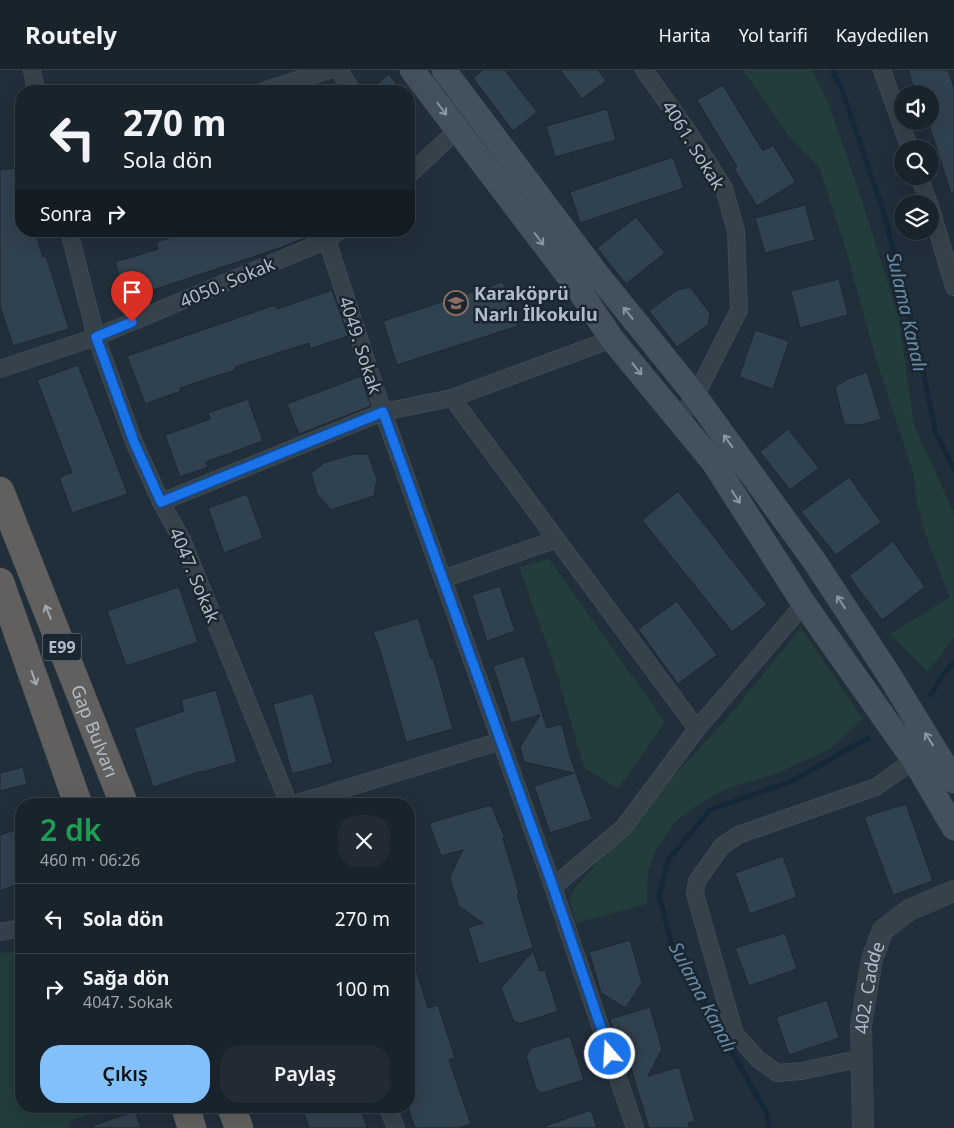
<!DOCTYPE html>
<html lang="tr">
<head>
<meta charset="utf-8">
<style>
  :root { --surface:#19232c; --page:#222b34; --text:#f1f3f6; --muted:#9fa4a9; --line:#374048; --accent:#81c0fb }
  body { margin:0; font-family:"Noto Sans",sans-serif; background:var(--page); color:var(--text); height:100vh; display:flex; flex-direction:column; font-size:19px; white-space:nowrap }
  * { box-sizing:border-box; margin:0 }
  p { font-size:16px; color:var(--muted) }
  .icon { flex:none; width:28px; height:28px; fill:none; stroke:currentColor; stroke-width:2; stroke-linecap:round; stroke-linejoin:round }
  .map { position:relative; flex:1; overflow:hidden }
  .side { position:absolute; left:15px; top:728px; width:400px; height:315px; display:flex; flex-direction:column; background:var(--surface); border-radius:20px; box-shadow:0 5px 20px #0002,0 0 0 1px var(--line) }
  .side>* { flex:none }
  .guide { position:absolute; left:15px; top:15px; width:400px; height:152px; border-radius:20px; box-shadow:0 5px 20px #0002,0 0 0 1px var(--line); background:#19232c; color:var(--text); overflow:hidden }
  .controls { position:absolute; left:894px; top:15px; display:grid; gap:10px }
  .controls a { display:grid; place-items:center; width:45px; height:45px; border-radius:50%; background:var(--surface); box-shadow:0 5px 20px #0002,0 0 0 1px var(--line); font-size:25px }
  .pin { position:absolute; display:grid; place-items:center; width:42px; height:42px; color:#fff; margin:-51px -21px; border-radius:50% 50% 50% 0; rotate:-45deg; box-shadow:0 0 5px #0007 }
  .pin .icon { rotate:45deg }
  .me { position:absolute; width:55px; margin:-28px; rotate:341deg; stroke-linejoin:round; filter:drop-shadow(0 0 4px #0008) }
  .turn { display:flex; align-items:center; gap:18px; height:105px; padding:0 25px; font-size:22px }
  .turn .icon { width:65px; height:65px; stroke-width:2.5 }
  .turn b { display:block; font-size:35px; line-height:42px }
  .then { display:flex; align-items:center; height:48px; padding:0 25px; background:#0003; gap:10px; font-size:19px }
  .round { display:grid; place-items:center; flex:none; width:52px; height:52px; border-radius:20px; background:var(--page) }
  .summary { display:flex; align-items:center; justify-content:space-between; height:85px; padding:0 25px }
  h1 { font-size:30px; font-weight:600; line-height:38px; color:#1e9e55 }
  .action { display:flex; gap:10px; margin-top:auto; padding:10px 25px }
  .action a { flex:1; height:58px; border-radius:20px; background:var(--accent); color:#111; font-size:20px; font-weight:600; line-height:58px; text-align:center }
  .action a+a { background:var(--page); color:var(--text) }
  ul { padding:0; list-style:none }
  li { display:flex; align-items:center; gap:15px; height:70px; padding:0 25px; border-top:1px solid var(--line) }
  li div { flex:1 }
  li b { display:block; font-size:19px }
  li em { font-style:normal }
  header { display:flex; align-items:center; gap:30px; box-sizing:border-box; height:70px; padding:0 25px; background:var(--surface); border-bottom:1px solid var(--line) }
  header strong { font-size:24px }
  nav { display:flex; gap:28px; margin-inline-start:auto; font-size:18px }
  .map>svg:first-child { display:block }
</style>
</head>
<body>
<header>
<strong>Routely</strong>
<nav><a>Harita</a><a>Yol tarifi</a><a>Kaydedilen</a></nav>
</header>
<div class="map">
<svg width="954" height="1058" viewBox="0 0 954 1058">
  <rect width="100%" height="100%" fill="#212f3b"/>
  <path fill="#233c3c" d="M 743,0 L 812,0 L 827,30 L 859,121 L 899,249 L 914,355 L 954,443 L 954,567 L 928,602 L 890,564 L 950,527 C 935,488 915,447 914,405 L 876,290 L 846,180 L 819,97 L 789,66 Z
    M 549,489 L 665,652 L 618,719 L 584,698 L 555,597 L 519,497 Z
    M 801,558 L 863,649 L 830,679 L 778,703 L 726,719 L 699,734 L 676,751 L 656,780 L 648,802 L 647,834 L 576,853 L 569,828 L 577,816 L 650,731 L 724,652 Z
    M 21,880 L 21,1036 L 114,1036 L 68,1052 L 70,1058 L 0,1058 L 0,883 Z"/>
  <g fill="none" stroke-linecap="round" stroke-linejoin="round">
    <path stroke="#142839" stroke-width="5" d="M 832,0 L 841,17 L 885,147 L 919,281 L 936,363 L 954,399
      M 931,625 L 940,609 L 954,592
      M 769,1058 L 767,1043 L 674,882 L 659,826 L 668,790 L 710,740 L 792,711 L 868,668"/>
  </g>
  <path fill="#30414f" stroke="#1c2832" d="M 483,0 L 505,0 L 537,42 L 513,61 L 473,8 Z
    M 560,0 L 598,0 L 606,11 L 582,29 Z
    M 908,0 L 948,0 L 954,18 L 954,122 L 951,123 L 930,58 L 930,24 L 916,24 Z
    M 389,4 L 401,21 L 369,21 Z
    M 723,15 L 763,81 L 773,75 L 796,112 L 757,136 L 734,99 L 737,97 L 697,30 Z
    M 607,39 L 616,70 L 555,87 L 546,56 Z
    M 673,87 L 684,118 L 580,153 L 570,122 Z
    M 21,97 L 21,161 L 35,161 L 43,187 L 46,186 L 69,259 L 13,276 L 0,236 L 0,100 Z
    M 805,135 L 815,170 L 765,183 L 755,148 Z
    M 636,147 L 665,183 L 626,214 L 597,178 Z
    M 191,161 L 321,161 L 321,162 L 277,179 L 153,220 L 154,224 L 127,232 L 115,192 L 158,179 L 156,172 Z
    M 839,209 L 848,245 L 800,258 L 791,221 Z
    M 503,212 L 518,256 L 397,295 L 383,251 Z
    M 690,217 L 710,243 L 708,255 L 677,277 L 649,241 L 677,220 Z
    M 332,220 L 348,266 L 310,279 L 309,273 L 235,297 L 235,300 L 180,318 L 181,321 L 145,334 L 127,286 L 275,235 L 277,239 Z
    M 755,260 L 789,271 L 773,319 L 739,307 Z
    M 78,295 L 128,424 L 72,443 L 59,407 L 72,403 L 37,310 Z
    M 867,302 L 881,349 L 861,355 L 844,354 L 835,317 L 848,309 Z
    M 361,306 L 371,336 L 299,364 L 287,334 Z
    M 248,329 L 263,371 L 206,392 L 208,397 L 180,407 L 165,365 L 210,349 L 208,343 Z
    M 788,359 L 819,398 L 790,420 L 760,382 Z
    M 354,384 L 368,384 L 377,409 L 374,426 L 331,440 L 317,424 L 311,403 L 324,393 Z
    M 849,407 L 881,452 L 836,485 L 801,442 Z
    M 678,421 L 767,535 L 732,562 L 642,450 Z
    M 247,424 L 263,468 L 224,483 L 208,438 Z
    M 893,471 L 925,517 L 882,550 L 849,506 Z
    M 500,516 L 515,561 L 487,571 L 472,525 Z
    M 179,517 L 198,572 L 126,596 L 107,541 Z
    M 677,531 L 717,585 L 678,614 L 638,559 Z
    M 418,548 L 431,589 L 433,588 L 453,659 L 406,672 L 380,580 L 373,562 Z
    M 524,586 L 547,658 L 562,654 L 569,683 L 592,749 L 550,763 L 534,716 L 574,703 L 524,692 L 520,677 L 540,645 L 511,653 L 493,596 Z
    M 216,620 L 237,692 L 202,702 L 202,701 L 153,717 L 134,658 L 184,641 L 181,630 Z
    M 313,623 L 333,693 L 292,704 L 273,634 Z
    M 23,697 L 27,714 L 0,721 L 0,703 Z
    M 906,734 L 933,811 L 893,825 L 864,747 Z
    M 491,735 L 505,768 L 503,768 L 519,823 L 517,824 L 533,878 L 479,894 L 468,858 L 483,853 L 459,836 L 451,812 L 450,807 L 463,780 L 441,786 L 429,753 Z
    M 21,758 L 21,813 L 0,821 L 0,765 Z
    M 783,786 L 797,827 L 750,844 L 735,803 Z
    M 785,863 L 797,899 L 749,916 L 735,878 Z
    M 630,870 L 642,912 L 626,938 L 601,923 L 589,882 Z
    M 533,881 L 540,901 L 545,900 L 558,941 L 519,954 L 513,950 L 501,918 Z
    M 412,887 L 428,938 L 438,935 L 455,988 L 449,990 L 471,1054 L 458,1058 L 415,1058 L 409,1041 L 409,888 Z
    M 827,930 L 839,968 L 789,985 L 776,947 Z
    M 650,937 L 662,979 L 648,1006 L 679,997 L 695,1051 L 688,1053 L 690,1058 L 649,1058 L 630,995 L 623,991 L 616,972 L 610,949 Z
    M 570,966 L 584,1010 L 542,1023 L 536,1019 L 526,986 L 532,978 Z
    M 302,1036 L 360,1036 L 367,1058 L 309,1058 Z
    M 591,1040 L 597,1058 L 545,1058 L 545,1056 Z
    M 135,1041 L 141,1058 L 92,1058 L 92,1056 Z"/>
  <g fill="none" stroke-linecap="round" stroke-linejoin="round">
    <defs>
      <path id="minor" d="M 32,0 L 36,21
        M 339,0 L 352,21
        M 644,0 L 689,63 L 724,118 L 736,161 L 739,240 L 695,327 L 678,349
        M 882,0 L 910,79
        M 263,21 L 329,0
        M 409,105 L 457,60
        M 919,106 L 929,134
        M 930,136 L 954,217
        M 69,161 L 96,267 L 134,372 L 161,432 L 182,470 L 289,734
        M 327,170 L 383,342 L 552,814 L 635,1058
        M 0,299 L 96,267 L 327,170 L 339,161
        M 452,328 L 697,659
        M 161,432 L 383,342 L 452,328 L 612,269
        M 443,509 L 557,469
        M 294,734 L 501,671
        M 553,817 L 623,758 L 697,659 L 804,534
        M 0,862 L 21,858
        M 862,988 L 802,1001 L 777,1003 L 758,989 L 735,964 L 695,824 L 697,811 L 722,776 L 738,765 L 876,717 L 914,690
        M 387,1036 L 396,1058"/>
      <g id="tertiary">
        <path id="s1" d="M 863,1058 L 861,955 L 872,889 L 883,860 L 909,840 L 954,821"/>
      </g>
      <path id="secondary" d="M 412,0 L 579,220 L 612,269 L 714,393 L 804,534 L 914,690 L 954,758
        M 444,0 L 597,204 L 690,319 L 815,492 L 889,605 L 954,711"/>
      <g id="trunk">
        <path id="s2" d="M 0,421 L 124,734"/>
        <path d="M 0,512 L 78,734"/>
        <path d="M 185,1036 L 192,1058"/>
        <path d="M 231,1036 L 239,1058"/>
      </g>
    </defs>
    <use href="#minor" stroke="#3e4a54" stroke-width="18"/>
    <use href="#tertiary" stroke="#3e4a54" stroke-width="22"/>
    <use href="#secondary" stroke="#3e4a54" stroke-width="25"/>
    <use href="#trunk" stroke="#404c56" stroke-width="29"/>
    <use href="#minor" stroke="#35414b" stroke-width="16"/>
    <use href="#tertiary" stroke="#35414b" stroke-width="21"/>
    <use href="#secondary" stroke="#43515e" stroke-width="24"/>
    <use href="#trunk" stroke="#62605e" stroke-width="28"/>
  </g>
  <defs><path id="oneway-shaft" d="M-6 0H5M1.5-3L5.5 0L1.5 3" fill="none" stroke-width="1.6" stroke-linecap="round" stroke-linejoin="round" transform="scale(1.25)"/></defs>
  <g stroke="#8a97a2">
    <use href="#oneway-shaft" transform="translate(442 39) rotate(53)"/>
    <use href="#oneway-shaft" transform="translate(539 169) rotate(53)"/>
    <use href="#oneway-shaft" transform="translate(628 243) rotate(-129)"/>
    <use href="#oneway-shaft" transform="translate(637 299) rotate(51)"/>
    <use href="#oneway-shaft" transform="translate(728 371) rotate(-126)"/>
    <use href="#oneway-shaft" transform="translate(736 427) rotate(57)"/>
    <use href="#oneway-shaft" transform="translate(841 532) rotate(-123)"/>
    <use href="#oneway-shaft" transform="translate(929 669) rotate(-122)"/>
  </g>
  <g stroke="#a0aab2">
    <use href="#oneway-shaft" transform="translate(48 542) rotate(-112)"/>
    <use href="#oneway-shaft" transform="translate(34 608) rotate(71)"/>
  </g>
  <g fill="none" stroke-linecap="round" stroke-linejoin="round">
    <defs>
      <path id="route" d="M 132,252 L 96,267 L 134,372 L 161,432 L 383,342 L 552,814 L 610,984"/>
    </defs>
    <use href="#route" stroke="#114b97" stroke-width="12"/>
    <use href="#route" stroke="#1a73e8" stroke-width="9"/>
  </g>
  <defs>
    <symbol id="school-ring" viewBox="-11 -11 22 22"><circle r="9.5" fill="#1a2630" stroke="#8d6e63" stroke-width="1.5"/><path d="M0-5L7-2L0 1L-7-2ZM-4 1L0 2.5L4 1V4Q0 6-4 4Z" fill="#8d6e63"/></symbol>
  </defs>
  <g fill-rule="evenodd">
    <use href="#school-ring" x="442" y="219" width="28" height="28"/>
  </g>
  <g text-anchor="middle" dominant-baseline="central" stroke-width="5" stroke-linejoin="round" paint-order="stroke">
    <rect fill="#1a2630" stroke="#838f9a" stroke-width="1" x="43" y="563.5" width="38" height="27" rx="4"/>
    <g font-size="16" font-weight="bold" fill="#b0bcc7">
      <text x="62" y="577">E99</text>
    </g>
    <g font-size="18" fill="#b0bcc7" stroke="#1a2630">
      <text transform="translate(694 75) rotate(58)">4061. Sokak</text>
      <text transform="translate(227 212) rotate(-23)">4050. Sokak</text>
      <text transform="translate(361 275) rotate(72)">4049. Sokak</text>
      <text transform="translate(195 505) rotate(67)">4047. Sokak</text>
      <text stroke="none"><textPath href="#s2" startOffset="258">Gap Bulvarı</textPath></text>
      <text stroke="none"><textPath href="#s1" startOffset="141">402. Cadde</textPath></text>
    </g>
    <g font-size="18" font-weight="bold" fill="#b0bcc7" stroke="#1a2630" text-anchor="start">
      <text x="474" y="223">Karaköprü<tspan x="474" dy="21">Narlı İlkokulu</tspan></text>
    </g>
    <g font-size="19" font-style="italic" fill="#688ba7" stroke="#1a2630">
      <text transform="translate(907 242) rotate(77)">Sulama Kanalı</text>
      <text transform="translate(703 927) rotate(62)">Sulama Kanalı</text>
    </g>
  </g>
</svg>
<div class="controls">
<a><svg class="icon" aria-label="sound" viewBox="0 0 24 24"><path d="M4 9h4l5-4v14l-5-4H4zM17 9q2 3 0 6"/></svg></a>
<a><svg class="icon" aria-label="search" viewBox="0 0 24 24"><circle cx="10" cy="10" r="6"/><path d="M15 15l6 6"/></svg></a>
<a><svg class="icon" aria-label="layers" viewBox="0 0 24 24"><path d="M12 4l9 5-9 5-9-5zM3 14l9 5 9-5"/></svg></a>
</div>
<div class="pin" style="left:132px;top:252px;background:#d93025"><svg class="icon" aria-label="arrive" viewBox="0 0 24 24"><path d="M6 21V4h12l-3 4 3 4H6"/></svg></div>
<svg class="me" style="left:610px;top:984px" viewBox="-20 -20 40 40"><circle r="17" fill="#1a73e8" stroke="#fff" stroke-width="3"/><path d="M0-11L8 9 0 5-8 9z" fill="#fff"/></svg>
<div class="guide">
<div class="turn"><svg class="icon" aria-label="left" viewBox="0 0 24 24"><path d="M17 20v-9H6M10 6l-5 5 5 5"/></svg><div><b>270 m</b>Sola dön</div></div>
<div class="then">Sonra<svg class="icon" aria-label="right" viewBox="0 0 24 24"><path d="M7 20v-9h11M14 6l5 5-5 5"/></svg></div>
</div>
<section class="side">
<div class="summary"><div><h1>2 dk</h1><p>460 m · 06:26</p></div><a class="round"><svg class="icon" aria-label="close" viewBox="0 0 24 24"><path d="M6 6l12 12M18 6L6 18"/></svg></a></div>
<ul>
<li><svg class="icon" aria-label="left" viewBox="0 0 24 24"><path d="M17 20v-9H6M10 6l-5 5 5 5"/></svg><div><b>Sola dön</b></div><em>270 m</em></li>
<li><svg class="icon" aria-label="right" viewBox="0 0 24 24"><path d="M7 20v-9h11M14 6l5 5-5 5"/></svg><div><b>Sağa dön</b><p>4047. Sokak</p></div><em>100 m</em></li>
</ul>
<div class="action"><a>Çıkış</a><a>Paylaş</a></div>
</section>
</div>
</body>
</html>
